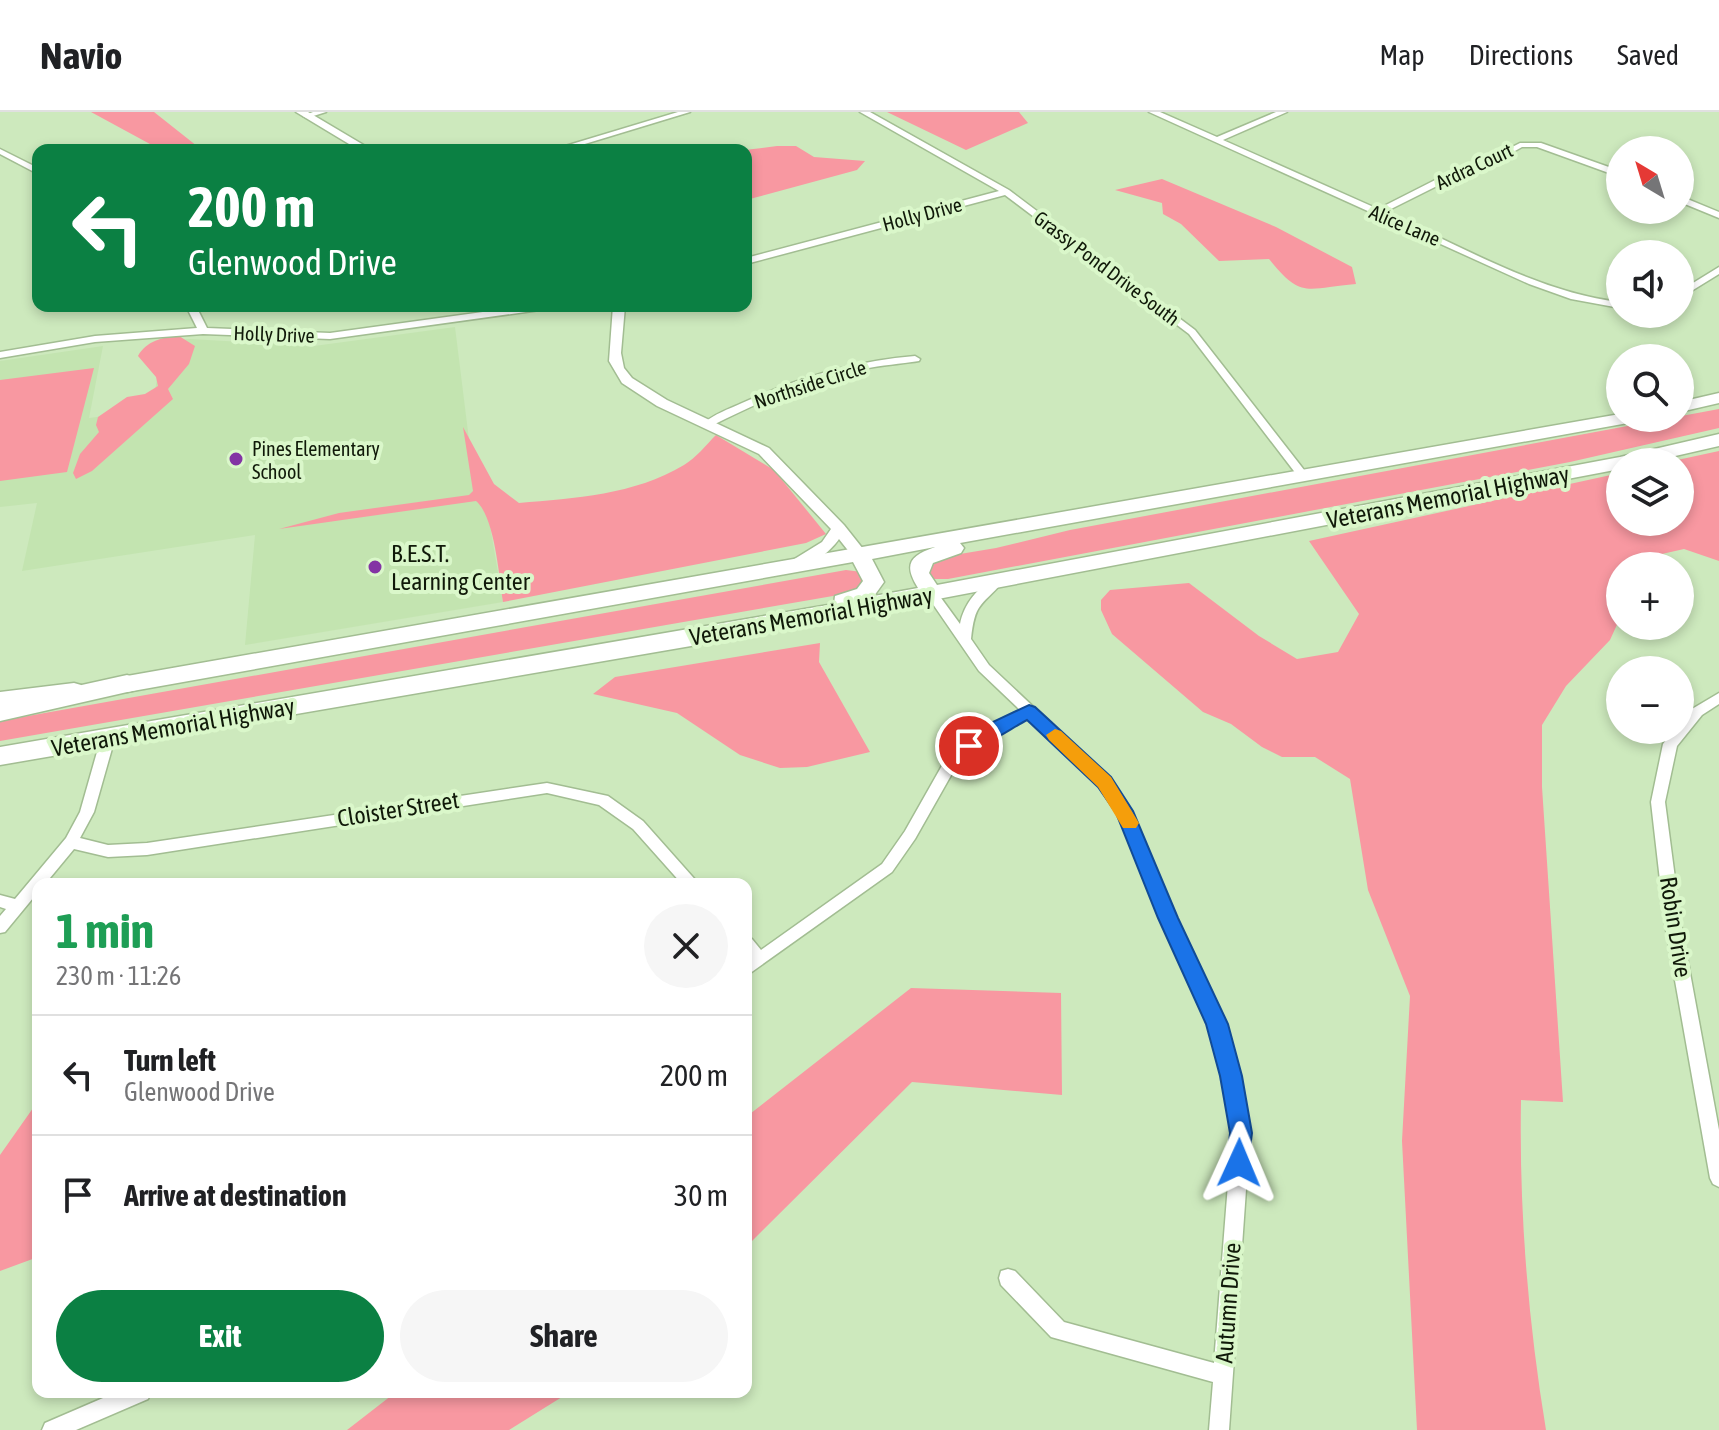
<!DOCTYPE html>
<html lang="en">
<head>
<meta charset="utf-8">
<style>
  :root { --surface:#fff; --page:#f6f6f6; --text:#202124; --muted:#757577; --line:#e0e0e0; --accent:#0b8043 }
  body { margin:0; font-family:"Asap Condensed",sans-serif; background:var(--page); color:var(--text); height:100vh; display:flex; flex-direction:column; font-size:30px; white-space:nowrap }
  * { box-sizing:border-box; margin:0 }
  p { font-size:26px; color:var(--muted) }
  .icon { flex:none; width:44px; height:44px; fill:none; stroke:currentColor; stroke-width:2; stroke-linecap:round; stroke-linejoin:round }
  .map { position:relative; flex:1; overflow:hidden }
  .details { position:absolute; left:32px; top:766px; width:720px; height:520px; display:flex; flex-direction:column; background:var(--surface); border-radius:16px; box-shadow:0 4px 12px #0003 }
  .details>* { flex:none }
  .top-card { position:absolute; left:32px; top:32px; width:720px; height:168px; border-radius:16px; box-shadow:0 4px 12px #0003; background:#0b8043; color:#fff; overflow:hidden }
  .needle { width:52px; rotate:322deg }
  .fabs { position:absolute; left:1606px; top:24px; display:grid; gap:16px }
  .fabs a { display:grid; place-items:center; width:88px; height:88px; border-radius:50%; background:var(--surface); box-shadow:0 4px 12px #0003; font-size:40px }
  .pin { position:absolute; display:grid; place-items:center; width:68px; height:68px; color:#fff; margin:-34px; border:4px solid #fff; border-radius:50%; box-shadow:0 2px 8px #0007 }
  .me { position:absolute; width:88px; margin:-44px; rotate:1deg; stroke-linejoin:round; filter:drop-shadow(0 0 6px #0008) }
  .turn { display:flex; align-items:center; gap:28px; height:168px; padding:0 24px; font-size:36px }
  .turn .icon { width:104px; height:104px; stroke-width:2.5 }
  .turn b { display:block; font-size:56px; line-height:68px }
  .round { display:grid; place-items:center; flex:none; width:84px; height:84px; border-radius:42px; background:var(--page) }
  .overview { display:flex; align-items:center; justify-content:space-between; height:136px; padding:0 24px }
  h1 { font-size:48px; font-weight:700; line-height:60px; color:#1e9e55 }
  .primary-button { display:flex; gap:16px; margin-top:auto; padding:16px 24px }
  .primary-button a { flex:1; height:92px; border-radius:48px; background:var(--accent); color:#fff; font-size:32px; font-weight:700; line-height:92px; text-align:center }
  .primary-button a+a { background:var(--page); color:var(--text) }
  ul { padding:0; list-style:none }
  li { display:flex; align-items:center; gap:24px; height:120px; padding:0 24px; border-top:2px solid var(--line) }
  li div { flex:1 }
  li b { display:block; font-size:30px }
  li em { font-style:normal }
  header { display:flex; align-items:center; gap:48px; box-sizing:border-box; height:112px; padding:0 40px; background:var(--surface); border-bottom:2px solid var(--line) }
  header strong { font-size:38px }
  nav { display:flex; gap:44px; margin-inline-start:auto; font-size:28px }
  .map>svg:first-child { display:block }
</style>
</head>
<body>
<header>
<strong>Navio</strong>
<nav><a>Map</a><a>Directions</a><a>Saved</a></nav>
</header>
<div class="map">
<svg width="1719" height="1318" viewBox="0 0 1719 1318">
  <rect width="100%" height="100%" fill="#cde9bd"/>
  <path fill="#c3e4b0" d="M 455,215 L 476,384 L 485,384 L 503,490 L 245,533 L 255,423 L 22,459 L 37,391 L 0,395 L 0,249 L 103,234 L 89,306 L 152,298 L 163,229 L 190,227 L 314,234 Z"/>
  <path fill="#f898a1" d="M 91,0 L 154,0 L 202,38 L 161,38 Z
    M 887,0 L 1019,0 L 1028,11 L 966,38 Z
    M 777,34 L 796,34 L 814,45 L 865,49 L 857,58 L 746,88 L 745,38 Z
    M 1162,67 L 1276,115 L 1352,155 L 1356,172 C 1306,176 1302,188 1269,147 L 1219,149 L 1181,112 L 1163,102 L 1162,91 L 1115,78 Z
    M 179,224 L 195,234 L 189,252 L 168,277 L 173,287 L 92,359 L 76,367 L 73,361 L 80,342 L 99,320 L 96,313 L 98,305 L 127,285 L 145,282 L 158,274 L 156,265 L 138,244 C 146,229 163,225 179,224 Z
    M 94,256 L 67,360 L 0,369 L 0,268 Z
    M 1719,297 L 1719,316 L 1570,350 L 948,467 L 930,467 L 925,455 L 948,444 L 996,436 L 1070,418 Z
    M 463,315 L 494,372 L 519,391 C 575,386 634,383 684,353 C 696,346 706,333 716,323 L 774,358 L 826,422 L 806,431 L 503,490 C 499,465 495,405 476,389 L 279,417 L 339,401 L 469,383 L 473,379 Z
    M 1719,339 L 1719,449 L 1684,437 L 1653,444 L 1641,454 L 1620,454 L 1620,506 L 1610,528 L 1566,574 L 1542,613 L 1542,675 L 1563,990 L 1521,988 C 1519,1098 1528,1209 1546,1318 L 1417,1318 L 1402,1029 L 1410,884 L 1368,778 L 1350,667 L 1315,645 L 1282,645 L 1262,635 L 1231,612 L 1203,600 L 1112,522 L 1101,498 L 1101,488 L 1110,478 L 1189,471 L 1259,524 L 1297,547 L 1338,540 L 1359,502 L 1309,429 L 1620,361 L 1620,410 L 1680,410 L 1680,350 L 1668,350 Z
    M 846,458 L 862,460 L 867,466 L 856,480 L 0,629 L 0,609 Z
    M 820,531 L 819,550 L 870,640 L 807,655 L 780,656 L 740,643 L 677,601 L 593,582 L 615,565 Z
    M 911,876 L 1061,881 L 1062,983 L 912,970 L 746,1135 L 746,1005 Z
    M 38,989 L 38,1145 L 0,1159 L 0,1043 Z
    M 396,1280 L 570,1280 L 509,1318 L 347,1318 Z"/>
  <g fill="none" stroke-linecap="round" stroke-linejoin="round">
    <defs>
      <path id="minor" d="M 313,0 L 326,0 L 307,6 L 303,4 Z
        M 678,0 L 690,0 L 565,38 L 552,38 Z
        M 860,0 L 870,0 L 1009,78 L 1195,218 L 1308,363 L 1308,367 L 1300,367 L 1189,222 L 1005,83 L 746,152 L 746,146 L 999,79 Z
        M 1149,0 L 1160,0 L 1217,25 L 1276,0 L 1287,0 L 1223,28 L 1378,97 L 1443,64 L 1477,53 L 1520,31 L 1541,31 L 1620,59 L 1620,65 L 1537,35 L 1522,35 L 1483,57 L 1449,68 L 1385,100 C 1459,133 1540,181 1620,190 L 1620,196 L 1571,187 L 1529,172 Z
        M 0,37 L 38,56 L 38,62 L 0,42 Z
        M 1680,84 L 1719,100 L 1719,106 L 1680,90 Z
        M 1719,155 L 1719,162 L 1680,186 L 1680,179 Z
        M 186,194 L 196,194 L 207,216 L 330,221 L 526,194 L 552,194 L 547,197 L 330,227 L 203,222 L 95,230 L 0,246 L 0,240 L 95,224 L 197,216 Z
        M 915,244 L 920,247 L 919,249 C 900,252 882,253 863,257 C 810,267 761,289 713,313 L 705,313 L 704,311 C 714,302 729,297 742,291 C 797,266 854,249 915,244 Z
        M 997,466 L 1003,470 C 980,495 975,491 971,527 L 989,553 L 1109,666 L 1129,695 L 1176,806 L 1225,912 L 1239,964 L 1250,1021 L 1229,1318 L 1209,1318 L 1213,1270 L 1051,1225 L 1001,1173 L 999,1166 L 1001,1159 L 1008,1157 L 1015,1159 L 1064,1210 L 1214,1251 L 1232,1021 L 1223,964 L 1209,912 L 1160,806 L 1118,701 L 1099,674 L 1028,606 L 991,625 L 958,651 L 915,727 L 892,760 L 746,864 L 746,848 L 749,846 L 746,843 L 746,825 L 752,827 L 761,838 L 882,752 L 905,719 L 948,643 L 981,617 L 1020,598 L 979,559 L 926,482 L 928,479 L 936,479 L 960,512 C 964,492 978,474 997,466 Z
        M 1719,581 L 1719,592 L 1702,603 L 1677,634 L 1665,690 L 1681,812 L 1719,1018 L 1719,1075 L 1713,1072 L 1710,1066 L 1665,812 L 1651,690 L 1663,632 L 1674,618 L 1680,618 L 1680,611 L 1692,597 Z
        M 108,621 L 115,626 L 94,700 L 80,726 L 108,733 L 147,731 L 547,671 L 608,684 L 643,709 L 699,772 L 682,772 L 633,717 L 599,693 L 547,681 L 147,743 L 108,745 L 74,737 L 45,772 L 38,772 L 38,780 L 5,820 L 0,821 L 0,804 L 6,797 L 0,795 L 0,783 L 15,787 L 66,726 L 80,700 L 101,626 Z
        M 117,1280 L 151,1280 L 148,1287 L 76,1318 L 42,1318 L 45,1311 Z"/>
      <path id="tertiary" d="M 296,0 L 308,0 L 372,38 L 359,38 Z
        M 613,194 L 625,194 L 621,241 L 624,256 L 632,266 L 667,288 L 769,336 L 844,413 L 867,442 L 864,446 L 854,446 L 839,427 C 830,440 805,461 788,459 L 785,455 L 788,451 L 822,430 L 831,417 L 759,342 L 657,294 L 622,271 L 609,249 Z"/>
      <path id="primary" d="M 74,571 L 81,573 L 84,578 L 81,583 L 0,596 L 0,580 Z"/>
      <path id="trunk" d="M 1719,281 L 1719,291 L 1680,300 L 1680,290 Z
        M 1620,302 L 1620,306 L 1637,306 L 1628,311 L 960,431 L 964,436 L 961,441 L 933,451 L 929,461 L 937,473 L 1620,345 L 1719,322 L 1719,334 L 1649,350 L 1620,350 L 1620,357 L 691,534 L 0,653 L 0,635 L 834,492 L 835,484 L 857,477 L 863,469 L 853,450 L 127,580 L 119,578 L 116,572 L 119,566 L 127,564 ZM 935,435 C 910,444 903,452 918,476 L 874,484 L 884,470 L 872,447 Z"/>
      <path id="motorway" d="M 127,563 L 136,566 L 139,572 L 136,578 L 0,609 L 0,591 Z"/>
    </defs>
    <use href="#minor" stroke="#a2bd92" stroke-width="3"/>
    <use href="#tertiary" stroke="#a2bd92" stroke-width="3"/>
    <use href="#primary" stroke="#a2bd92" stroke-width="3"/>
    <use href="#trunk" stroke="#a2bd92" stroke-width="3"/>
    <use href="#motorway" stroke="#a2bd92" stroke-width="3"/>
    <use href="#minor" fill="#fff" fill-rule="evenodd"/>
    <use href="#tertiary" fill="#fff" fill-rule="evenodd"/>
    <use href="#primary" fill="#fff" fill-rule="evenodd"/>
    <use href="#trunk" fill="#fff" fill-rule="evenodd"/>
    <use href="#motorway" fill="#fff" fill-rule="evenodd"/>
  </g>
  <path fill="#1a73e8" stroke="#114b97" stroke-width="2" d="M 1029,593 L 1035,595 L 1111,665 L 1133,699 L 1178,806 L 1228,912 L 1242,964 L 1252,1021 L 1247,1059 L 1239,1062 L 1230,1059 L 1227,1051 L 1230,1021 L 1220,964 L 1206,912 L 1158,806 L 1116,701 L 1098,675 L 1027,608 C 1013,615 974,642 963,639 L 960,634 L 980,616 Z"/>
  <path fill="#f59e0b" d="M 1055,617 L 1061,619 L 1111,665 L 1139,711 L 1136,716 L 1123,716 L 1098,675 L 1049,628 L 1046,623 Z"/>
  <g fill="#8334a4" stroke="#daf7ca" stroke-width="3">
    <circle cx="236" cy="347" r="8"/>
    <circle cx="375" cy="455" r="8"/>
  </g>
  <g text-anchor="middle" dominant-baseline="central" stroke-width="8" stroke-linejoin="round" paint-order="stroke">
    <g font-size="20" fill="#101909" stroke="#daf7ca">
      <text transform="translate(1474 54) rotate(-25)">Ardra Court</text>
      <text transform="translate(922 102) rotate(-15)">Holly Drive</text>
      <text transform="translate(1405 113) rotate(23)">Alice Lane</text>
      <text transform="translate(1107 156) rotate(37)">Grassy Pond Drive South</text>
      <text transform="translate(274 222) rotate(2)">Holly Drive</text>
      <text transform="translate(810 272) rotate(-18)">Northside Circle</text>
    </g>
    <g font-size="20" fill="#101909" stroke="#daf7ca" text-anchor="start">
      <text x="252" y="336">Pines Elementary<tspan x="252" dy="23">School</tspan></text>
    </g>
    <g font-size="24" fill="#101909" stroke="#daf7ca">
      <text transform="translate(1448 385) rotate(-11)">Veterans Memorial Highway</text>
      <text transform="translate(811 504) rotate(-10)">Veterans Memorial Highway</text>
      <text transform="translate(173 615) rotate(-10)">Veterans Memorial Highway</text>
      <text transform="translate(398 697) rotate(-9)">Cloister Street</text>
      <text transform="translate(1676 815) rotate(81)">Robin Drive</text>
      <text transform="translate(1228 1191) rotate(-86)">Autumn Drive</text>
    </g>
    <g font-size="24" fill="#101909" stroke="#daf7ca" text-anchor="start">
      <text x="391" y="441">B.E.S.T.<tspan x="391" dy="28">Learning Center</tspan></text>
    </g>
  </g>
</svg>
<div class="fabs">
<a><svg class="needle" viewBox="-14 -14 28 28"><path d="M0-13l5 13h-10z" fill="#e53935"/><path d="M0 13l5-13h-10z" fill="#757577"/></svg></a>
<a><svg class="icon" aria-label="sound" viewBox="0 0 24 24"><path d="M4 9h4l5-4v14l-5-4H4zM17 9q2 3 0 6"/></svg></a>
<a><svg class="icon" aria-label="search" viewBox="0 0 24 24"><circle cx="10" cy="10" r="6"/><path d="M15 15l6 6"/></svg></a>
<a><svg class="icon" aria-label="layers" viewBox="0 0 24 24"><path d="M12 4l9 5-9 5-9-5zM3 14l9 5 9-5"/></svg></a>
<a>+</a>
<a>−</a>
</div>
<div class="pin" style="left:969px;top:634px;background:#d93025"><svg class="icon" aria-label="arrive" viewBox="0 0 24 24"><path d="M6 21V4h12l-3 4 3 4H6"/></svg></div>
<svg class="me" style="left:1239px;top:1051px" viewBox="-20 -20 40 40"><path d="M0-17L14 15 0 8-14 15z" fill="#1a73e8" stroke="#fff" stroke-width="4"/></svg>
<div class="top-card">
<div class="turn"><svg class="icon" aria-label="left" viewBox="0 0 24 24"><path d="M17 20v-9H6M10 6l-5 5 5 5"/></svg><div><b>200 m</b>Glenwood Drive</div></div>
</div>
<section class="details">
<div class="overview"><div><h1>1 min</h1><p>230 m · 11:26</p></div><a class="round"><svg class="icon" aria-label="close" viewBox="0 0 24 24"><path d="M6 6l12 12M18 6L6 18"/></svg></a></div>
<ul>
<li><svg class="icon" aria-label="left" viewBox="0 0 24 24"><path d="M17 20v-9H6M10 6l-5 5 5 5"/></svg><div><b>Turn left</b><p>Glenwood Drive</p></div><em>200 m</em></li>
<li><svg class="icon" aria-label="arrive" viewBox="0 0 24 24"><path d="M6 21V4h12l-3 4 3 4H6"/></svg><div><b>Arrive at destination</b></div><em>30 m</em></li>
</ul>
<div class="primary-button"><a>Exit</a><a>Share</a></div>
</section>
</div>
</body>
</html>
